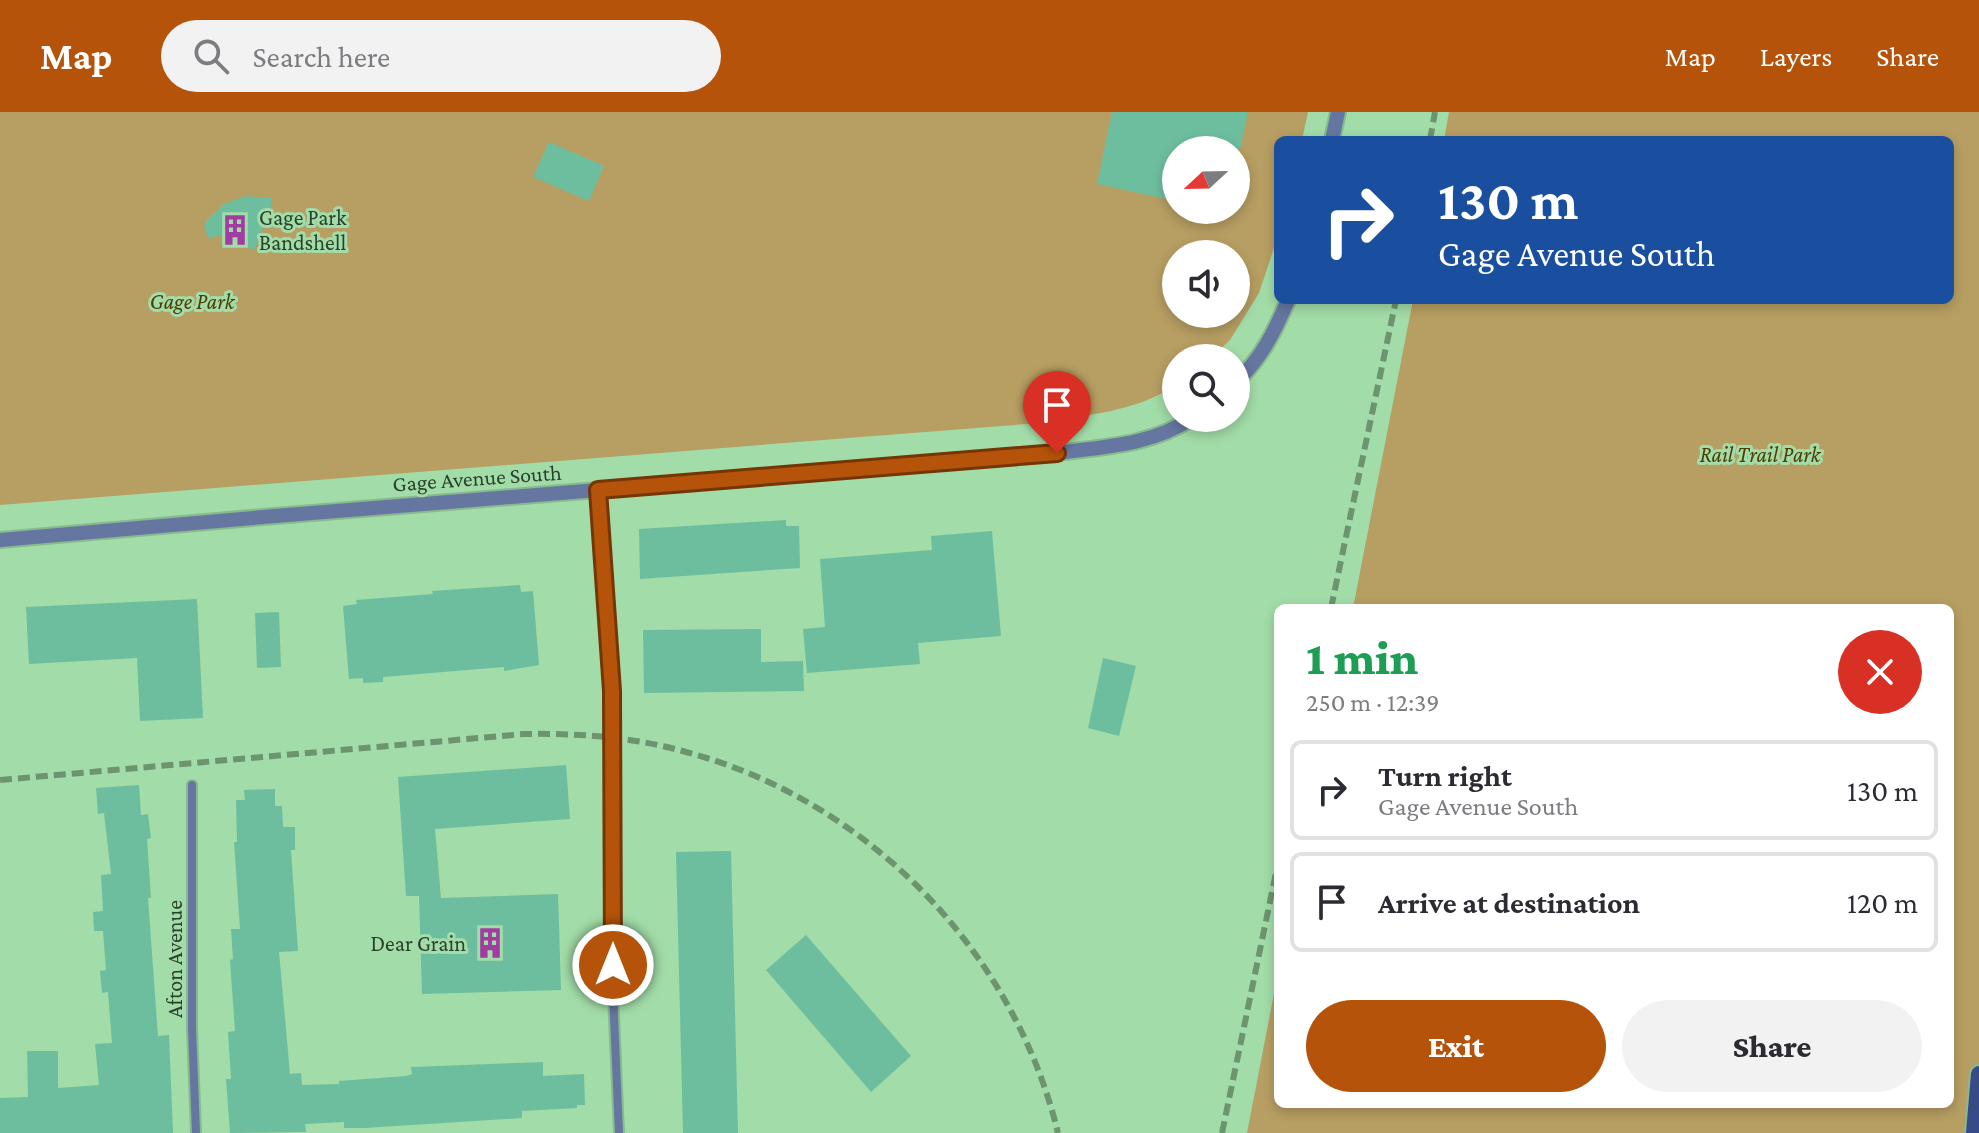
<!DOCTYPE html>
<html lang="en">
<head>
<meta charset="utf-8">
<style>
  :root { --surface:#fff; --page:#f2f2f3; --text:#2b2b33; --muted:#7c7c81; --line:#e1e1e2; --accent:#b45309 }
  body { margin:0; font-family:"Crimson Pro",serif; background:var(--page); color:var(--text); height:100vh; display:flex; flex-direction:column; font-size:30px; white-space:nowrap }
  * { box-sizing:border-box; margin:0 }
  p { font-size:26px; color:var(--muted) }
  .icon { flex:none; width:44px; height:44px; fill:none; stroke:currentColor; stroke-width:2; stroke-linecap:round; stroke-linejoin:round }
  .map { position:relative; flex:1; overflow:hidden }
  .panel { position:absolute; left:1274px; top:492px; width:680px; height:504px; display:flex; flex-direction:column; background:var(--surface); border-radius:12px; box-shadow:0 4px 12px #0003 }
  .panel>* { flex:none }
  .guide { position:absolute; left:1274px; top:24px; width:680px; height:168px; border-radius:12px; box-shadow:0 4px 12px #0003; background:#1a4fa0; color:#fff; overflow:hidden }
  .needle { width:52px; rotate:248deg }
  .fabs { position:absolute; left:1162px; top:24px; display:grid; gap:16px }
  .fabs a { display:grid; place-items:center; width:88px; height:88px; border-radius:50%; background:var(--surface); box-shadow:0 4px 12px #0003; font-size:40px }
  .pin { position:absolute; display:grid; place-items:center; width:68px; height:68px; color:#fff; margin:-82px -34px; border-radius:50% 50% 50% 0; rotate:-45deg; box-shadow:0 0 8px #0007 }
  .pin .icon { rotate:45deg }
  .me { position:absolute; width:88px; margin:-44px; rotate:0deg; stroke-linejoin:round; filter:drop-shadow(0 0 6px #0008) }
  .turn { display:flex; align-items:center; gap:28px; height:168px; padding:0 32px; font-size:36px }
  .turn .icon { width:104px; height:104px; stroke-width:2.5 }
  .turn b { display:block; font-size:56px; line-height:68px }
  .round { display:grid; place-items:center; flex:none; width:84px; height:84px; border-radius:42px; background:var(--page) }
  .head { display:flex; align-items:center; justify-content:space-between; height:136px; padding:0 32px }
  h1 { font-size:48px; font-weight:800; line-height:60px; color:#1e9e55 }
  .cta { display:flex; gap:16px; margin-top:auto; padding:16px 32px }
  .cta a { flex:1; height:92px; border-radius:48px; background:var(--accent); color:#fff; font-size:32px; font-weight:800; line-height:92px; text-align:center }
  .cta a+a { background:var(--page); color:var(--text) }
  ul { padding:0; list-style:none }
  li { display:flex; align-items:center; gap:24px; height:100px; margin:0 16px 12px; padding:0 16px; border:4px solid var(--line); border-radius:12px }
  li div { flex:1 }
  li b { display:block; font-size:30px }
  li em { font-style:normal }
  header { display:flex; align-items:center; gap:48px; box-sizing:border-box; height:112px; padding:0 40px; background:var(--accent); color:#fff }
  header strong { font-size:38px }
  nav { display:flex; gap:44px; margin-inline-start:auto; font-size:28px }
  .search { width:560px; height:72px; background:var(--page); display:flex; align-items:center; gap:20px; box-sizing:border-box; padding:0 28px; border-radius:44px; color:var(--muted); font-size:30px }
  .map>svg:first-child { display:block }
</style>
</head>
<body>
<header>
<strong>Map</strong>
<div class="search"><svg class="icon" aria-label="search" viewBox="0 0 24 24"><circle cx="10" cy="10" r="6"/><path d="M15 15l6 6"/></svg>Search here</div>
<nav><a>Map</a><a>Layers</a><a>Share</a></nav>
</header>
<div class="map">
<svg width="1979" height="1021" viewBox="0 0 1979 1021">
  <rect width="100%" height="100%" fill="#a2dca8"/>
  <path fill="#b79e62" fill-rule="evenodd" d="M 0,0 L 1308,0 L 1302,28 L 1278,28 L 1278,124 L 1259,181 L 1230,228 L 1211,246 L 1176,246 L 1176,273 C 1136,300 1085,303 1039,311 L 0,393 ZM 1176,38 L 1236,38 L 1236,98 L 1176,98 ZM 1176,142 L 1236,142 L 1236,202 L 1176,202 Z
    M 1449,0 L 1979,0 L 1979,1021 L 1247,1021 L 1278,861 L 1278,992 L 1950,992 L 1950,496 L 1353,496 L 1413,188 L 1950,188 L 1950,28 L 1444,28 Z"/>
  <path fill="#6dbe9f" d="M 1112,0 L 1248,0 L 1240,38 L 1176,38 L 1176,89 L 1097,72 Z
    M 549,30 L 604,54 L 589,89 L 533,65 Z
    M 246,84 L 271,86 L 271,98 L 254,138 L 218,123 L 209,127 L 204,115 L 207,108 L 224,92 Z
    M 786,408 L 786,414 L 799,414 L 800,456 L 640,467 L 639,417 Z
    M 992,419 L 1001,524 L 918,531 L 920,552 L 807,561 L 803,517 L 825,515 L 820,447 L 932,438 L 931,424 Z
    M 520,473 L 521,480 L 533,479 L 539,553 L 504,559 L 504,555 L 383,565 L 383,570 L 363,571 L 363,566 L 349,567 L 343,494 L 357,492 L 356,488 L 433,482 L 432,479 Z
    M 197,487 L 203,606 L 140,609 L 137,546 L 29,552 L 26,495 Z
    M 279,500 L 281,555 L 257,556 L 255,501 Z
    M 761,517 L 761,550 L 803,549 L 804,579 L 644,581 L 643,518 Z
    M 1103,546 L 1136,554 L 1119,624 L 1088,616 Z
    M 566,653 L 570,707 L 435,717 L 441,786 L 558,782 L 561,878 L 422,882 L 419,784 L 406,784 L 398,665 Z
    M 139,673 L 141,703 L 148,702 L 151,726 L 147,727 L 151,786 L 148,786 L 158,924 L 169,923 L 173,1021 L 0,1021 L 0,986 L 28,985 L 27,939 L 58,939 L 58,976 L 99,973 L 95,932 L 112,931 L 108,880 L 102,881 L 100,859 L 106,858 L 103,819 L 94,819 L 93,800 L 103,799 L 101,763 L 111,762 L 104,701 L 98,702 L 96,676 Z
    M 275,677 L 275,694 L 282,694 L 283,715 L 295,715 L 295,738 L 291,738 L 298,839 L 279,840 L 290,962 L 301,961 L 302,973 L 339,972 L 339,969 L 406,964 L 412,962 L 411,955 L 543,950 L 543,964 L 584,962 L 585,993 L 577,993 L 577,996 L 522,999 L 522,1006 L 365,1016 L 344,1016 L 344,1010 L 305,1012 L 306,1020 L 230,1021 L 226,967 L 231,967 L 228,920 L 235,919 L 230,848 L 233,847 L 231,817 L 240,817 L 234,730 L 237,730 L 236,688 L 245,688 L 244,678 Z
    M 731,739 L 738,1021 L 683,1021 L 676,740 Z
    M 806,823 L 911,944 L 871,980 L 766,858 Z"/>
  <g fill="none" stroke-linecap="round" stroke-linejoin="round">
    <defs>
      <path id="minor" d="M 598,378 L 612,579 L 613,881 L 619,1021
        M 192,673 L 192,916 L 196,1021"/>
      <path id="tertiary" d="M 1332,28 L 1338,0
        M 1236,270 C 1261,247 1275,219 1288,188
        M 0,428 L 275,404 L 1057,341 C 1103,335 1153,333 1192,306"/>
      <path id="secondary" d="M 1974,1021 L 1979,962"/>
    </defs>
    <use href="#minor" stroke="#88ba8d" stroke-width="12"/>
    <use href="#tertiary" stroke="#88ba8d" stroke-width="18"/>
    <use href="#secondary" stroke="#88ba8d" stroke-width="20"/>
    <use href="#minor" stroke="#6576a0" stroke-width="8"/>
    <use href="#tertiary" stroke="#6576a0" stroke-width="14"/>
    <use href="#secondary" stroke="#364b88" stroke-width="16"/>
    <path stroke="#6b946f" stroke-width="6" stroke-dasharray="12 6" stroke-linecap="butt" d="M 1430,28 L 1435,0
      M 1331,496 L 1396,188
      M 0,668 L 524,622 C 579,621 633,625 686,640 C 867,688 1014,839 1058,1021
      M 1222,1021 L 1278,751"/>
  </g>
  <g fill="none" stroke-linecap="round" stroke-linejoin="round">
    <defs>
      <path id="route" d="M 613,853 L 612,579 L 598,378 L 1057,341"/>
    </defs>
    <use href="#route" stroke="#753606" stroke-width="20"/>
    <use href="#route" stroke="#b45309" stroke-width="14"/>
  </g>
  <defs>
    <symbol id="building-bare" viewBox="-9 -9 18 18"><path d="M-4-6H4V6H1V3H-1V6H-4ZM-2.5-4.3h1.7v1.8h-1.7ZM.8-4.3h1.7v1.8H.8ZM-2.5-1h1.7V.8h-1.7ZM.8-1h1.7V.8H.8Z" fill="#a13da2" stroke="#a2dca8" stroke-width="2.5" paint-order="stroke"/></symbol>
  </defs>
  <g fill-rule="evenodd">
    <use href="#building-bare" x="213" y="96" width="44" height="44"/>
    <use href="#building-bare" x="468" y="809" width="44" height="44"/>
  </g>
  <g text-anchor="middle" dominant-baseline="central" stroke-width="6" stroke-linejoin="round" paint-order="stroke">
    <g font-size="22" fill="#2a412c" stroke="#a2dca8" text-anchor="start">
      <text x="259" y="105">Gage Park<tspan x="259" dy="25">Bandshell</tspan></text>
      <text x="466" y="831" text-anchor="end">Dear Grain</text>
    </g>
    <g font-size="22" font-style="italic" fill="#4f3c01" stroke="#a2dca8">
      <text x="192" y="189">Gage Park</text>
      <text x="1760" y="342">Rail Trail Park</text>
    </g>
    <g font-size="22" fill="#2a412c" stroke="#a2dca8">
      <text transform="translate(477 366) rotate(-4)">Gage Avenue South</text>
      <text transform="translate(174 847) rotate(-90)">Afton Avenue</text>
    </g>
  </g>
</svg>
<div class="fabs">
<a><svg class="needle" viewBox="-14 -14 28 28"><path d="M0-13l5 13h-10z" fill="#e53935"/><path d="M0 13l5-13h-10z" fill="#7c7c81"/></svg></a>
<a><svg class="icon" aria-label="sound" viewBox="0 0 24 24"><path d="M4 9h4l5-4v14l-5-4H4zM17 9q2 3 0 6"/></svg></a>
<a><svg class="icon" aria-label="search" viewBox="0 0 24 24"><circle cx="10" cy="10" r="6"/><path d="M15 15l6 6"/></svg></a>
</div>
<div class="pin" style="left:1057px;top:341px;background:#d93025"><svg class="icon" aria-label="arrive" viewBox="0 0 24 24"><path d="M6 21V4h12l-3 4 3 4H6"/></svg></div>
<svg class="me" style="left:613px;top:853px" viewBox="-20 -20 40 40"><circle r="17" fill="#b45309" stroke="#fff" stroke-width="3"/><path d="M0-11L8 9 0 5-8 9z" fill="#fff"/></svg>
<div class="guide">
<div class="turn"><svg class="icon" aria-label="right" viewBox="0 0 24 24"><path d="M7 20v-9h11M14 6l5 5-5 5"/></svg><div><b>130 m</b>Gage Avenue South</div></div>
</div>
<section class="panel">
<div class="head"><div><h1>1 min</h1><p>250 m · 12:39</p></div><a class="round" style="background:#d93025;color:#fff"><svg class="icon" aria-label="close" viewBox="0 0 24 24"><path d="M6 6l12 12M18 6L6 18"/></svg></a></div>
<ul>
<li><svg class="icon" aria-label="right" viewBox="0 0 24 24"><path d="M7 20v-9h11M14 6l5 5-5 5"/></svg><div><b>Turn right</b><p>Gage Avenue South</p></div><em>130 m</em></li>
<li><svg class="icon" aria-label="arrive" viewBox="0 0 24 24"><path d="M6 21V4h12l-3 4 3 4H6"/></svg><div><b>Arrive at destination</b></div><em>120 m</em></li>
</ul>
<div class="cta"><a>Exit</a><a>Share</a></div>
</section>
</div>
</body>
</html>
